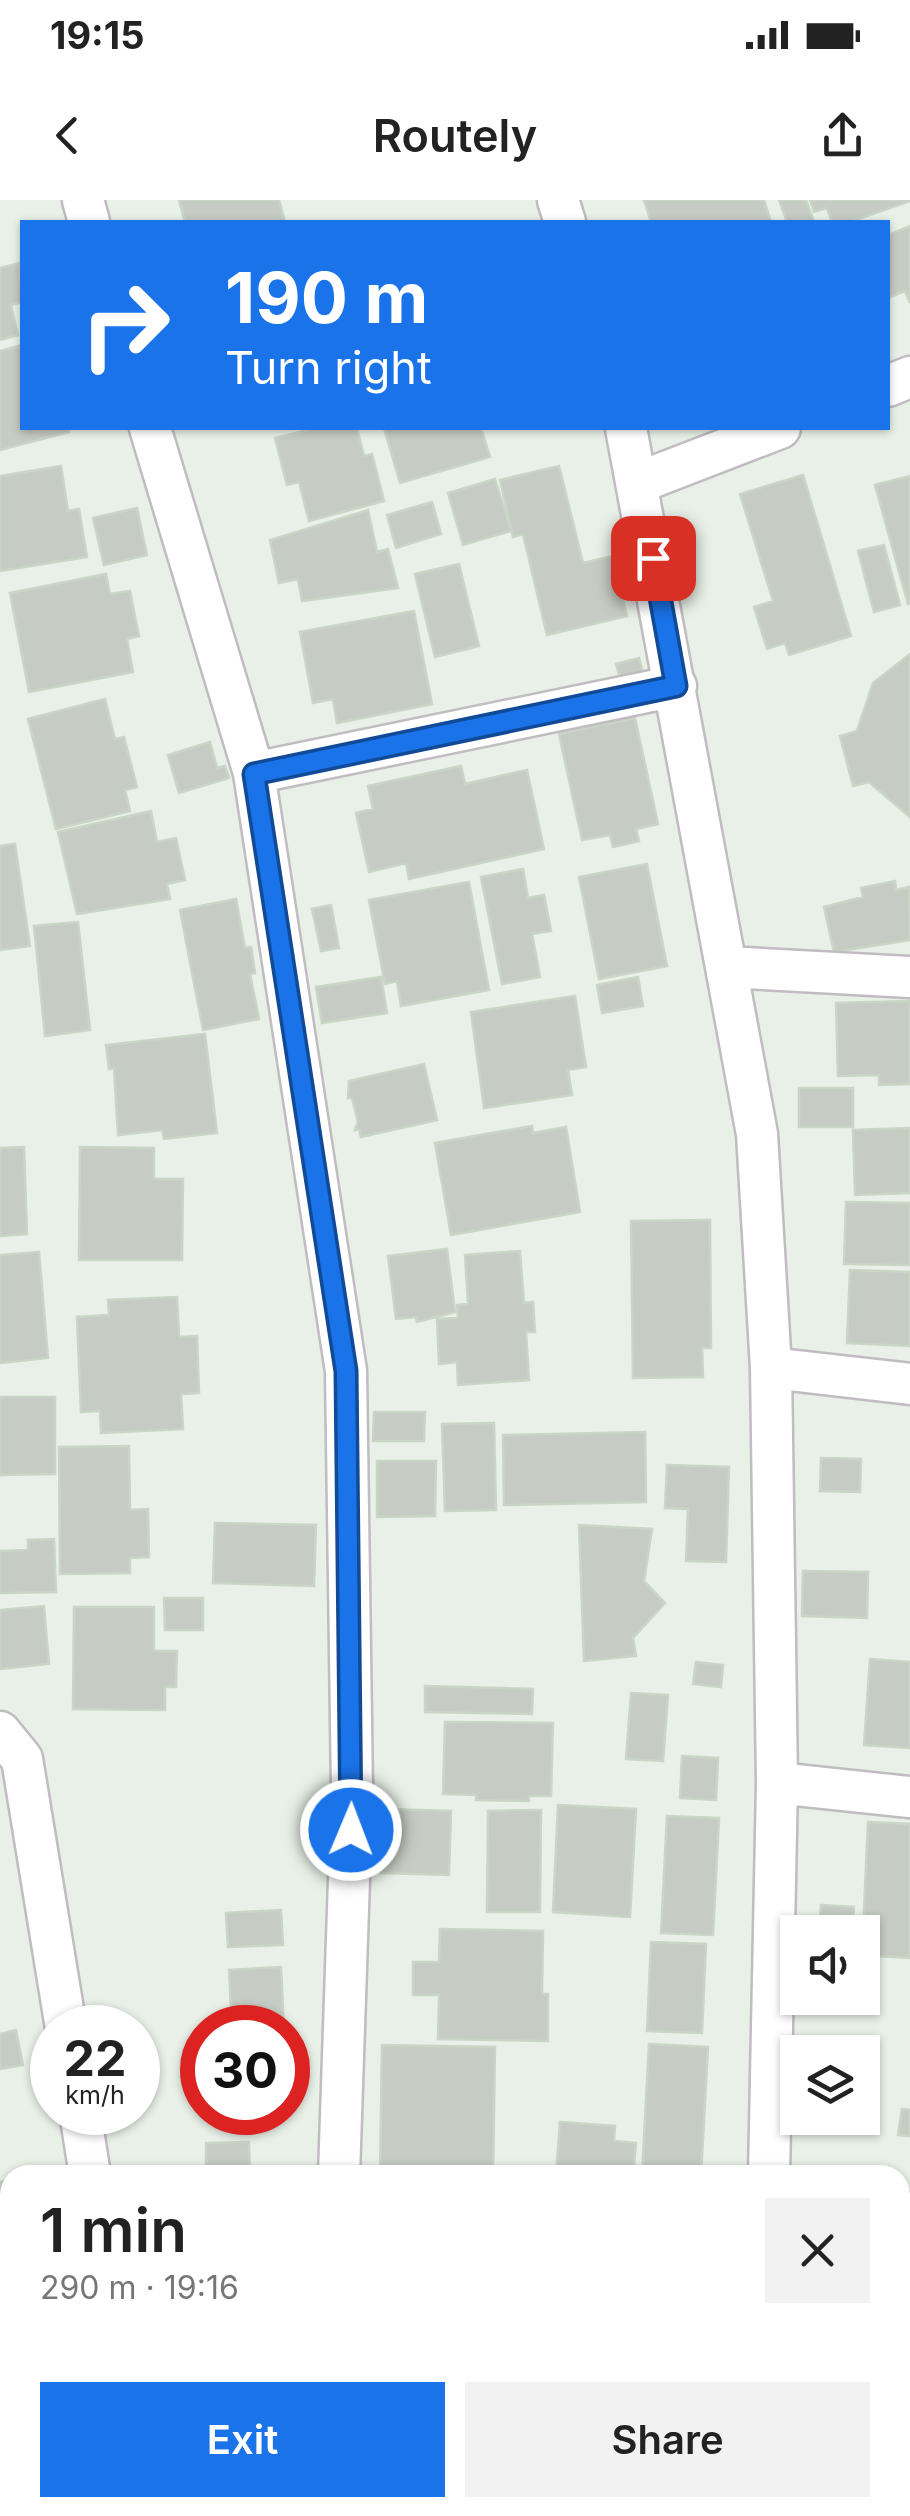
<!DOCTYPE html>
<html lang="en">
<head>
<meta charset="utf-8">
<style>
  :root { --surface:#fff; --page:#f2f2f2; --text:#222; --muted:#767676; --accent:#1a73e8 }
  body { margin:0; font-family:Inter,sans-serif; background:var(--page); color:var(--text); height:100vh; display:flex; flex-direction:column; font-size:38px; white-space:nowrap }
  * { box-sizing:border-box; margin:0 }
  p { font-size:32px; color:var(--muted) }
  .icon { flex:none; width:55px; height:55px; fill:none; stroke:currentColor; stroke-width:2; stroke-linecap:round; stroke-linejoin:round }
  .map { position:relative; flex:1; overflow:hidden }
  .drawer { position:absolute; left:0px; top:1965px; width:910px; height:352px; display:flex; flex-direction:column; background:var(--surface); border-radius:30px 30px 0 0; box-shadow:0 2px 8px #0004 }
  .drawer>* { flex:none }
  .hud { position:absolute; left:20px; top:20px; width:870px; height:210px; border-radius:0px; box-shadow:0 2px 8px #0004; background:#1a73e8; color:#fff; overflow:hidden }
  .controls { position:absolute; left:780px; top:1715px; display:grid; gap:20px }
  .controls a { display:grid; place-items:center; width:100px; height:100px; border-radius:0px; background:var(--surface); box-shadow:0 2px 8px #0004; font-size:50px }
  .speed { position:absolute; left:30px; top:1805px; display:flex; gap:20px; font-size:50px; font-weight:700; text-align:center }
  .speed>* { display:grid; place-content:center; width:130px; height:130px; border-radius:50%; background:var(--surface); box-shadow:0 2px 8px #0004; line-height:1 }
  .speed small { font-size:25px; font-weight:400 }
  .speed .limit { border:15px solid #d22; background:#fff; color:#111 }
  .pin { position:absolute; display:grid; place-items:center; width:85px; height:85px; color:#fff; margin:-42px; border-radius:20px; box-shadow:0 5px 15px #0006 }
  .me { position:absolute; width:110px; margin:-55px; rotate:1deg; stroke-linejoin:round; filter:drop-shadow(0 0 8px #0008) }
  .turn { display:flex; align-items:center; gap:35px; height:210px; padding:0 40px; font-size:45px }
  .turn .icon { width:130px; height:130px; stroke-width:2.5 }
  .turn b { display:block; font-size:70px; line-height:85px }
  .round { display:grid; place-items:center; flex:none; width:105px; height:105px; border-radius:0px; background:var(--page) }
  .summary { display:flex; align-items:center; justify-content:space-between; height:170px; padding:0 40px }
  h1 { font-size:60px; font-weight:600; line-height:75px }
  .primary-button { display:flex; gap:20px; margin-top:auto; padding:20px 40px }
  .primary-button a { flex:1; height:115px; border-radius:0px; background:var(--accent); color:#fff; font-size:40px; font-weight:600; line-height:115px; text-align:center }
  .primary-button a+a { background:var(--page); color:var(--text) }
  .status { display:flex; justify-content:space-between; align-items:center; height:70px; padding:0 50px; background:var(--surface); direction:ltr }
  .status svg { height:28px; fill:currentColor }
  header { display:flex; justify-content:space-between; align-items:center; height:130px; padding:0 40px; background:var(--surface); font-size:45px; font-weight:600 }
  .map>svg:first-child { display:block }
</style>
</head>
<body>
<div class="status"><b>19:15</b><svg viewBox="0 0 49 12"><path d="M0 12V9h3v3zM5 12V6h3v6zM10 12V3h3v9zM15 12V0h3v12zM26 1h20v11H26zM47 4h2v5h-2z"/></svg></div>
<header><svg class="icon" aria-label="back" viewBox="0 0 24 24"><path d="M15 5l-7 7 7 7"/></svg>Routely<svg class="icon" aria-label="share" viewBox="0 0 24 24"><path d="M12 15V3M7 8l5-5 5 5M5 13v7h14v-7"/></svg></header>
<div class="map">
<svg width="910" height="2316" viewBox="0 0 910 2316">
  <rect width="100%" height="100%" fill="#e8f0e7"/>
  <path fill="#c6cbc3" stroke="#c9d5c5" stroke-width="2.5" d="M 179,0 L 279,0 L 285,22 L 185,22 Z
    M 644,0 L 764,0 L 771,22 L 651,22 Z
    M 779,0 L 806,0 L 814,22 L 787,22 Z
    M 810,0 L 910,0 L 910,1 L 850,22 L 832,22 L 827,8 L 814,12 Z
    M 910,26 L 910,103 L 905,91 L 888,98 L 888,35 Z
    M 19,63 L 22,102 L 11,105 L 18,135 L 0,140 L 0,68 Z
    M 22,145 L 22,228 L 68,228 L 69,232 L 0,250 L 0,151 Z
    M 317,228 L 357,228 L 364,256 L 372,254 L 384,301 L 309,321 L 299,282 L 287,285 L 275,238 Z
    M 384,228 L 481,228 L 490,257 L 400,283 Z
    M 61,266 L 68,311 L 79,309 L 87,357 L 0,371 L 0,276 Z
    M 559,266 L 583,363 L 613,356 L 627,416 L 547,435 L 523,334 L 513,337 L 500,280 Z
    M 803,275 L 851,436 L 789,455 L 785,443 L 767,449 L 754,407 L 773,401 L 740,294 Z
    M 910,276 L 910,403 L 908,404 L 875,285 Z
    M 495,279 L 511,331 L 463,345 L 448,293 Z
    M 432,302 L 441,334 L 396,348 L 387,315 Z
    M 137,308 L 147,355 L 104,365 L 93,318 Z
    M 368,310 L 377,352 L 388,349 L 398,388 L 302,401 L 298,379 L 279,383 L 270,340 Z
    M 884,345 L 900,405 L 874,412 L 858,351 Z
    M 459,364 L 479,446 L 435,457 L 415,374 Z
    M 106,374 L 110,394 L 130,391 L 139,436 L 127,439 L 133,472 L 29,492 L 10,393 Z
    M 414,411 L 432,504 L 337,523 L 333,499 L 313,503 L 300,432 Z
    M 910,454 L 910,617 L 869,582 L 853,586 L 840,536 L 857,531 L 873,483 Z
    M 639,458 L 645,480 L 622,486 L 616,464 Z
    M 105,499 L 115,539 L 124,537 L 137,587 L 125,590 L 130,611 L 56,629 L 28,519 Z
    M 635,518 L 658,624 L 636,629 L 639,641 L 613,647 L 610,635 L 582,640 L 559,534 Z
    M 210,542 L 217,568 L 225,566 L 229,578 L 179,593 L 168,555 Z
    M 461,566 L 465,584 L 527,570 L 544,649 L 409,679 L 406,663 L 369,672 L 356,613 L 373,609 L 368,586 Z
    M 151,611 L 157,642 L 176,638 L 185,680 L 167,684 L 170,699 L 77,714 L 58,632 Z
    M 15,644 L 30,746 L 0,750 L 0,646 Z
    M 647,664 L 667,766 L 599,779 L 579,677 Z
    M 523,669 L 528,698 L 544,695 L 551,731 L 532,734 L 540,777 L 502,784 L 481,677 Z
    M 895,681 L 896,690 L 909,687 L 910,740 L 834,752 L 824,707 L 863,697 L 861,688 Z
    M 469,682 L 489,790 L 401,806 L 397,781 L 385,784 L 369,700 Z
    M 236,699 L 245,748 L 251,747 L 255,773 L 250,774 L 259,819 L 203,830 L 180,710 Z
    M 331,705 L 339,748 L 321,751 L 312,709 Z
    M 78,722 L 90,830 L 45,836 L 34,726 Z
    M 381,777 L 387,813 L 322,823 L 316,787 Z
    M 638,777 L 643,806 L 602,813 L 597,785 Z
    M 575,796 L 586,867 L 568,870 L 572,895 L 484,908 L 471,812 Z
    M 910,801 L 910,884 L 879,885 L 879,875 L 838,876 L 836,803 Z
    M 205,834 L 217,933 L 164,939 L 162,930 L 118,935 L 114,868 L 109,869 L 106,845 Z
    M 424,864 L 437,920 L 361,937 L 359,929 L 355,930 L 358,922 L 352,898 L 348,898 L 349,881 Z
    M 799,888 L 853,888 L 853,927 L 799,927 Z
    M 532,926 L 533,933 L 566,927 L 580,1012 L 451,1035 L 435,943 Z
    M 910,928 L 910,993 L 855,995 L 853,930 Z
    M 24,947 L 27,1034 L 0,1036 L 0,948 Z
    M 80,947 L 154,948 L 154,979 L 183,979 L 182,1060 L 79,1060 Z
    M 846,1002 L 910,1003 L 910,1065 L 844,1064 Z
    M 710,1020 L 711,1148 L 702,1148 L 703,1177 L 633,1178 L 631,1021 Z
    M 447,1049 L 455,1112 L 417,1122 L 416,1117 L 396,1119 L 388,1056 Z
    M 520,1051 L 524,1103 L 533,1102 L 535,1132 L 526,1132 L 529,1180 L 458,1185 L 457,1162 L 439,1164 L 437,1119 L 458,1118 L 457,1105 L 468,1104 L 465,1055 Z
    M 39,1052 L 48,1158 L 0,1163 L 0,1055 Z
    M 850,1070 L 910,1072 L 910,1146 L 847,1143 Z
    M 177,1097 L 179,1137 L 197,1136 L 199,1193 L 181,1194 L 183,1229 L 101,1233 L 100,1211 L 81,1212 L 77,1117 L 109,1115 L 108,1100 Z
    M 0,1197 L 55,1197 L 55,1274 L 0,1275 Z
    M 374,1212 L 425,1212 L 424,1241 L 373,1241 Z
    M 494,1223 L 496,1310 L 445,1311 L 442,1224 Z
    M 645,1232 L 646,1302 L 504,1305 L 503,1235 Z
    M 129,1246 L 130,1310 L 148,1309 L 149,1357 L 130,1358 L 130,1373 L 60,1374 L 59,1247 Z
    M 821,1258 L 861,1259 L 860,1292 L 820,1291 Z
    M 377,1261 L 436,1261 L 435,1316 L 377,1317 Z
    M 667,1265 L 729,1267 L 726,1362 L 686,1361 L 688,1309 L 665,1308 Z
    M 215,1323 L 316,1325 L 314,1386 L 213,1383 Z
    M 579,1325 L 652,1329 L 644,1381 L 665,1403 L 633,1438 L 636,1456 L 584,1461 Z
    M 54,1339 L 56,1392 L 0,1393 L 0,1351 L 28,1350 L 28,1340 Z
    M 803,1371 L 868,1372 L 867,1418 L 802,1416 Z
    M 164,1398 L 203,1398 L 203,1430 L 165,1430 Z
    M 44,1406 L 49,1464 L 0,1469 L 0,1410 Z
    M 74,1407 L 154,1407 L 154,1451 L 177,1451 L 176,1487 L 165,1487 L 165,1510 L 73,1509 Z
    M 870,1459 L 910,1462 L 910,1548 L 864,1545 Z
    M 696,1462 L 723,1465 L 721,1487 L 693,1484 Z
    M 425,1486 L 533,1489 L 532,1514 L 425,1512 Z
    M 631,1493 L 668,1495 L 663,1561 L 626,1559 Z
    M 445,1522 L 553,1523 L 551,1596 L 529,1596 L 529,1601 L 476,1600 L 476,1595 L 443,1594 Z
    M 682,1556 L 718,1558 L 716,1600 L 680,1598 Z
    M 558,1605 L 636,1609 L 630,1717 L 553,1712 Z
    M 384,1609 L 451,1611 L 449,1675 L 381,1673 Z
    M 541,1610 L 540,1712 L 487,1712 L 488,1611 Z
    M 667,1616 L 719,1618 L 713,1735 L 661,1733 Z
    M 868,1622 L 910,1624 L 910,1758 L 862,1755 Z
    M 821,1705 L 854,1707 L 852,1732 L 819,1732 Z
    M 281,1710 L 283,1745 L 228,1747 L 226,1713 Z
    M 440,1729 L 543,1731 L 542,1794 L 548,1794 L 548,1841 L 438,1839 L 439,1795 L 413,1795 L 413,1762 L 439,1762 Z
    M 651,1742 L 706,1744 L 702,1833 L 647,1831 Z
    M 281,1767 L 284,1828 L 232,1828 L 229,1770 Z
    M 16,1830 L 23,1865 L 0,1869 L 0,1834 Z
    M 649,1844 L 708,1847 L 701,1975 L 642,1975 Z
    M 382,1845 L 495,1847 L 493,1975 L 380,1975 Z
    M 902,1909 L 910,1910 L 910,1936 L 898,1935 Z
    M 560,1922 L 615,1926 L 614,1941 L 636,1943 L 633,1975 L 556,1975 Z
    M 249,1942 L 250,1975 L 206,1975 L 206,1943 Z
    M 9,1980 L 10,2061 L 0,2063 L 0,1982 Z
    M 900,1992 L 910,1992 L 910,2026 L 900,2026 Z
    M 10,2079 L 10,2162 L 0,2164 L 0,2081 Z
    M 2,2169 L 5,2181 L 10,2180 L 10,2264 L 0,2266 Z
    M 637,2308 L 696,2308 L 695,2316 L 636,2316 Z
    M 827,2308 L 886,2308 L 886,2316 L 827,2316 Z"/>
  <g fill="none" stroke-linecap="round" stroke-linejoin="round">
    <defs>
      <path id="minor" d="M 83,0 L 89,22
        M 558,0 L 565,22
        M 888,186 L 910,177
        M 150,228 L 254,573 L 346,1171 L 352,1591 L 339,1975
        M 626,228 L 757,934 L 771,1168 L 777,1583 L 769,1975
        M 640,282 L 780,228
        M 254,573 L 676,486
        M 727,767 L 910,777
        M 771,1168 L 910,1184
        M 0,1532 L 22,1559 L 66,1828
        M 777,1583 L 910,1597
        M 80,1912 L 90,1975
        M 145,2308 L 146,2316
        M 329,2316 L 330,2308
        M 761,2316 L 761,2308"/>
    </defs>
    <use href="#minor" stroke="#c1bbc2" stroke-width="45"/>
    <use href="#minor" stroke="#fff" stroke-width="40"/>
  </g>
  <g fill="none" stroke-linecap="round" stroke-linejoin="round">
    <defs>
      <path id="route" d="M 351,1630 L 346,1171 L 254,574 L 676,486 L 653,358"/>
    </defs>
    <use href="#route" stroke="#114b97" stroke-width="25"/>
    <use href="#route" stroke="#1a73e8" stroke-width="18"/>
  </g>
</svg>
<div class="controls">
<a><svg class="icon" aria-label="sound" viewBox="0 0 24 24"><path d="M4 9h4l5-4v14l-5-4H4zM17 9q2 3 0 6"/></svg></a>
<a><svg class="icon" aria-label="layers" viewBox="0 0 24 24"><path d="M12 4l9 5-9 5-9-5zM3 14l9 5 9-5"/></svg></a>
</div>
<div class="speed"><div>22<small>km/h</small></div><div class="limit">30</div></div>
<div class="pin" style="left:653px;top:358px;background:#d93025"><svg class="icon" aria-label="arrive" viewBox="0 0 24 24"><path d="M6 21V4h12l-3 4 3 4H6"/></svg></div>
<svg class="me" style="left:351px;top:1630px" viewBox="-20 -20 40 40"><circle r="17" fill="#1a73e8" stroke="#fff" stroke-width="3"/><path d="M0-11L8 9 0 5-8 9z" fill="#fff"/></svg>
<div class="hud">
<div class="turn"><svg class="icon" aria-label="right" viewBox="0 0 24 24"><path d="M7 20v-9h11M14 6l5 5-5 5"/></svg><div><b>190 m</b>Turn right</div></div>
</div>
<section class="drawer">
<div class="summary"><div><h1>1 min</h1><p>290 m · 19:16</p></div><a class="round"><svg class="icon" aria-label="close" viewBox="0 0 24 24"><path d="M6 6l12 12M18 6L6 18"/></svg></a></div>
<div class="primary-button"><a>Exit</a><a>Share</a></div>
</section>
</div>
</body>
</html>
